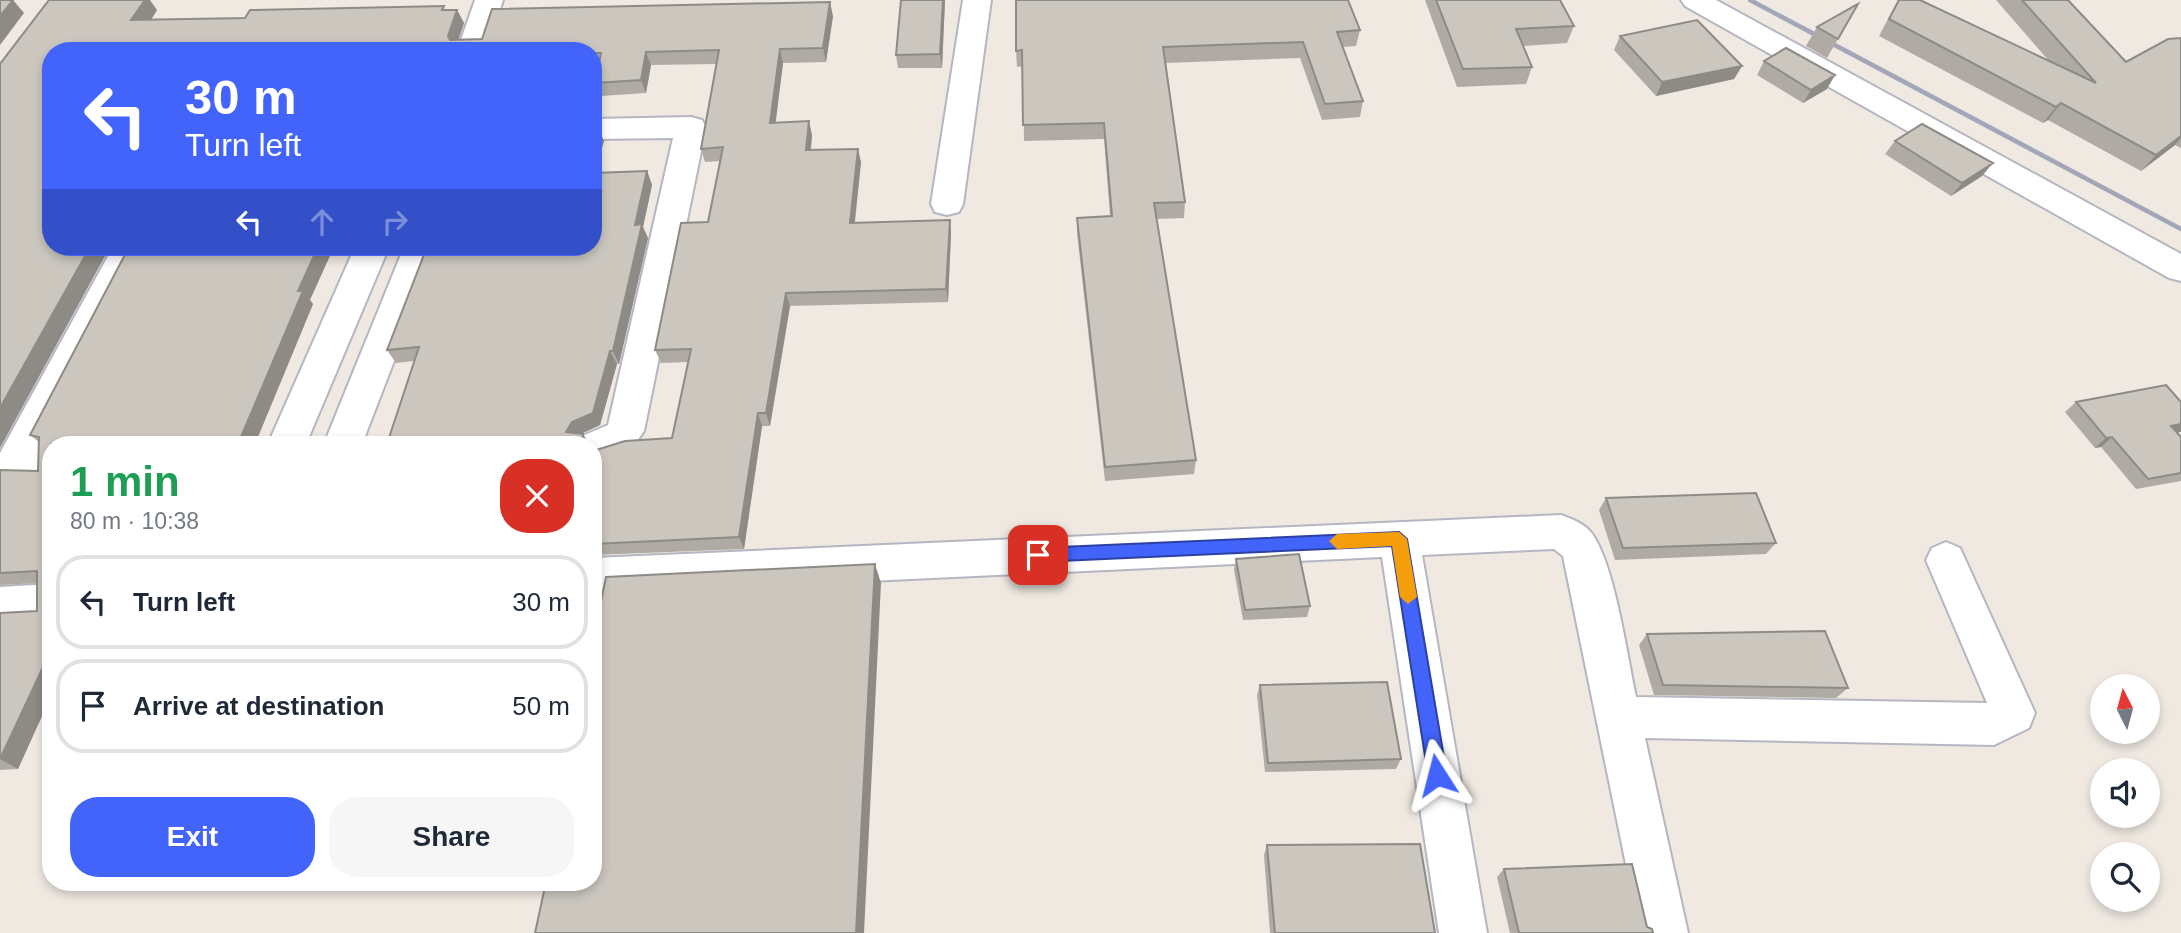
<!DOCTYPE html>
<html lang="en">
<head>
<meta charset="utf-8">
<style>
  :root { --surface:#fff; --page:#f6f6f7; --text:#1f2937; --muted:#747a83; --line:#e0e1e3; --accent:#4264fb }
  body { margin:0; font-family:Arial,sans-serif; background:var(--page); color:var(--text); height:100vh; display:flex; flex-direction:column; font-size:26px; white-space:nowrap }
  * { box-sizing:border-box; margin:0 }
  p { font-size:23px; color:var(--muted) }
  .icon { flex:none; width:38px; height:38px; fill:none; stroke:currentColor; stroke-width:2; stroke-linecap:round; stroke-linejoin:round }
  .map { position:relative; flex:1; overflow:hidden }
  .side { position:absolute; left:42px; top:436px; width:560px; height:455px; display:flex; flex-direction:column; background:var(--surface); border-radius:28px; box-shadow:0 4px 10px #0003 }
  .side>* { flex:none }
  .hud { position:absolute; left:42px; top:42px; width:560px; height:214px; border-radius:28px; box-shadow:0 4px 10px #0003; background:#4264fb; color:#fff; overflow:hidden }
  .needle { width:46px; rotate:354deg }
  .fabs { position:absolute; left:2090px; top:674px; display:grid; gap:14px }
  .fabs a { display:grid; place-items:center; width:70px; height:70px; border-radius:50%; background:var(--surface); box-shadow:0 4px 10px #0003; font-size:35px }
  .pin { position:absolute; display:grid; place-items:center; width:60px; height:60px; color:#fff; margin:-30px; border-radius:14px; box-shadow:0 4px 10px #0006 }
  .me { position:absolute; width:77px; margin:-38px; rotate:351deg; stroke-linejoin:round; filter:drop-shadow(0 0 5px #0008) }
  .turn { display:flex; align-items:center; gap:24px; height:147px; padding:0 28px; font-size:32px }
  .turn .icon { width:91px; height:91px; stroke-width:2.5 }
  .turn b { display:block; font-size:49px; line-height:60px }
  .lanes { display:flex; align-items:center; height:66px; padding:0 28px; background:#0003; justify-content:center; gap:35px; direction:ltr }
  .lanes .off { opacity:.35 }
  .round { display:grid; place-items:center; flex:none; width:74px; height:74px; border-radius:28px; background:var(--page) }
  .headline { display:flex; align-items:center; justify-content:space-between; height:119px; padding:0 28px }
  h1 { font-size:42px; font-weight:600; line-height:52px; color:#1e9e55 }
  .primary-button { display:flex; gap:14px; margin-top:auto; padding:14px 28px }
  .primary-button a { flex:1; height:80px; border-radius:28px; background:var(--accent); color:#fff; font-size:28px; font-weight:600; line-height:80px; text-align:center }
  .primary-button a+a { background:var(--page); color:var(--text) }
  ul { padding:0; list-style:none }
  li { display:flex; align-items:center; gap:21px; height:94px; margin:0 14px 10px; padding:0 14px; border:4px solid var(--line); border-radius:28px }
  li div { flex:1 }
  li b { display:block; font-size:26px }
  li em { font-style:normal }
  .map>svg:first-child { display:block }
</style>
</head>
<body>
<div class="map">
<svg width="2181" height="933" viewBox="0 0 2181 933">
  <rect width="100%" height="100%" fill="#efe9e1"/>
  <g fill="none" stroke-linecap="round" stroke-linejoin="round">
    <defs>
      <path id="minor" d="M 475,0 L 503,0 L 487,51 L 457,51 Z
        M 963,0 L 991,0 L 963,204 L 959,212 L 947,215 L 935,212 L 931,204 Z
        M 1681,0 L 1716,0 L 2181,254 L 2181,281 L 2169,278 L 1685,6 Z
        M 691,117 L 702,120 L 706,127 L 644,431 L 630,451 L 593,463 L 593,444 L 576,444 L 580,437 L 608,425 L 673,138 L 593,139 L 593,119 Z
        M 113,247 L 147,247 L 40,450 L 51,449 L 51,481 C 32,481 13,484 0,469 L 0,453 Z
        M 355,247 L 389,247 L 306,444 L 268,444 Z
        M 404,247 L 438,247 L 362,444 L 324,444 Z
        M 1561,515 C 1572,519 1586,524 1593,535 C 1615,568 1627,655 1636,697 L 1987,703 L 1926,560 L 1932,548 L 1946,542 L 1960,548 L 2035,713 L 2029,728 L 1994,745 L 1645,738 L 1688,933 L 1640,933 L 1563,556 L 1554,549 L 1422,555 L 1487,933 L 1439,933 L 1382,557 L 593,594 L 593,558 Z
        M 51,584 L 51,620 L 0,623 L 0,587 Z"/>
    </defs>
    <use href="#minor" stroke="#b4b7c1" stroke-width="4"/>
    <use href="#minor" fill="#fff" fill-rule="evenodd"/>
    <path stroke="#a3a6b8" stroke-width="4.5" d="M 1750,0 L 2181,229"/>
  </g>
  <path fill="#afaba4" d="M 945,0 L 942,68 L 898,68 L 896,55 Z
    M 1425,0 L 1560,0 L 1574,26 L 1567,43 L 1523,46 L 1532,67 L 1526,84 L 1457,87 Z
    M 1898,0 L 1920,0 L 2049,61 L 1996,0 L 2068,0 L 2126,62 L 2181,38 L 2181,148 L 2175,145 L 2141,171 L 2048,120 L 2043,123 L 1879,36 Z
    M 157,10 L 151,20 L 245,18 L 457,10 L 464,23 L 458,40 L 482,39 L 833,16 L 826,62 L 783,63 L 775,122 L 812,135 L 811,150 L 861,162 L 855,223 L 950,220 L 951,233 L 948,302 L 790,306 L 770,426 L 762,426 L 744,549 L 593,555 L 593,451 L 672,438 L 688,362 L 661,363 L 655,350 L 708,222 L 720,161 L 705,162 L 701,149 L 716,64 L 651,65 L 646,93 L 601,96 L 595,83 L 598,67 L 593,67 L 593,51 L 51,51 L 0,448 L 0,64 Z
    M 1817,27 L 1838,39 L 1827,58 L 1806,46 Z
    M 1360,30 L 1356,46 L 1343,47 L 1363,101 L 1360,117 L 1322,120 L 1300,58 L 1166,63 L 1185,202 L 1184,218 L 1156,219 L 1196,460 L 1194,474 L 1105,481 L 1077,233 L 1077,218 L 1110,216 L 1104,139 L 1024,141 L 1023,66 L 1017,67 L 1016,51 Z
    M 1620,36 L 1742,66 L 1734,79 L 1656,96 L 1614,50 Z
    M 1764,61 L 1827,89 L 1803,103 L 1757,75 Z
    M 593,128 L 598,128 L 604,141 L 595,173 L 647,171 L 652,185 L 643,227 L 648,238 L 619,364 L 617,364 L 600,425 L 580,434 L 414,361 L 396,363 L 387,350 Z
    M 1895,141 L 1982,176 L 1951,196 L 1885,154 Z
    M 310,300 L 313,304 L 255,444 L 51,444 L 51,696 L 18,769 L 0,770 L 0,613 L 37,611 L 37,583 L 0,585 L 0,470 L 38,471 L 39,442 L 30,435 Z
    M 2076,402 L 2177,433 L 2181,437 L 2181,481 L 2136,489 L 2101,447 L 2095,448 L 2065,412 Z
    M 1606,498 L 1776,543 L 1766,554 L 1615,560 L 1599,510 Z
    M 1236,559 L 1310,606 L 1307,617 L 1243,620 L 1234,570 Z
    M 1647,634 L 1848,688 L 1836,698 L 1654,695 L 1639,645 Z
    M 1260,685 L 1401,759 L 1396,769 L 1265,772 L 1257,695 Z
    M 1267,845 L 1435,933 L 1270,933 L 1264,855 Z
    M 1504,869 L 1647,927 L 1653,933 L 1510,933 L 1497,877 Z"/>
  <path fill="#8e8b86" d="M 13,0 L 24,13 L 0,45 L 0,16 Z
    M 145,0 L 150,0 L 157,10 L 142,34 L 131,20 Z
    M 943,0 L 945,0 L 942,68 L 940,54 Z
    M 830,2 L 833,16 L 826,62 L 823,48 Z
    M 457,10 L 464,23 L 455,50 L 448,36 Z
    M 780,49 L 783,63 L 774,136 L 770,123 Z
    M 646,52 L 651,65 L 646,93 L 641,80 Z
    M 1742,66 L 1734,79 L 1656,96 L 1662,82 Z
    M 1835,75 L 1827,89 L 1803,103 L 1811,90 Z
    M 2061,103 L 2048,120 L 2043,123 L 2056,107 Z
    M 809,121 L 812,135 L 809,164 L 806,150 Z
    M 598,128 L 604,141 L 593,179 L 593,145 Z
    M 2181,136 L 2181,138 L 2175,145 L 2141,171 L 2156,155 Z
    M 858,149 L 861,162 L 853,236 L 850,223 Z
    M 1993,163 L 1982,176 L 1951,196 L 1962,183 Z
    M 647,171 L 652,185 L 643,227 L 648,238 L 619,364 L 613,351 L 635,225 Z
    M 950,220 L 951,233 L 948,302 L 946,289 Z
    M 90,247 L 110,247 L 0,448 L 0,408 Z
    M 318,247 L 334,247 L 310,300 L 313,304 L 255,444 L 238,444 L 298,291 Z
    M 786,293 L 790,306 L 770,426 L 766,413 Z
    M 610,351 L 617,364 L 600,425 L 579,435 L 566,432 Z
    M 758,413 L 762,426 L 744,549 L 739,537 Z
    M 2181,424 L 2181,432 L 2159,436 L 2171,426 Z
    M 583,434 L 589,444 L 583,444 Z
    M 2112,437 L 2101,447 L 2095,448 L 2106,438 Z
    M 875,564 L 881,583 L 864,933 L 856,933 Z
    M 51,650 L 51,696 L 18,769 L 0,759 Z"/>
  <path fill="#cbc7bf" stroke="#8e8b86" stroke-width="2" d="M 0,0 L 13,0 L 0,16 Z
    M 49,0 L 145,0 L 131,20 L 245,18 L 250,10 L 444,6 L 442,10 L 457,10 L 448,36 L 450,40 L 482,39 L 492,9 L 830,2 L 823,48 L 780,49 L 770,123 L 809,121 L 806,150 L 858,149 L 850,223 L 950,220 L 946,289 L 786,293 L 766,413 L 758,413 L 739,537 L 593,544 L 593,451 L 625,441 L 672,438 L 691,349 L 655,350 L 681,223 L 708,222 L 723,147 L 701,149 L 719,50 L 646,52 L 641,80 L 595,83 L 601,53 L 593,53 L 593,51 L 51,51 L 51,247 L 90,247 L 0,408 L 0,64 Z
    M 901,0 L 943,0 L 940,54 L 896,55 Z
    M 1016,0 L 1348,0 L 1360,30 L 1337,32 L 1363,101 L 1325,104 L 1303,42 L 1163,47 L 1185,202 L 1154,203 L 1196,460 L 1105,467 L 1077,218 L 1112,216 L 1104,123 L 1023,125 L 1022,50 L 1016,51 Z
    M 1436,0 L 1560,0 L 1574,26 L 1516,29 L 1532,67 L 1463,69 Z
    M 1899,0 L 1920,0 L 2096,83 L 2022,0 L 2068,0 L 2126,62 L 2168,39 L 2181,38 L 2181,136 L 2156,155 L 2061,103 L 2056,107 L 1889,19 Z
    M 1858,4 L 1838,39 L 1817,27 Z
    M 1697,20 L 1742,66 L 1662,82 L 1620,36 Z
    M 1786,48 L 1835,75 L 1811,90 L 1764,61 Z
    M 1922,124 L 1993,163 L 1962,183 L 1895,141 Z
    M 593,128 L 598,128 L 593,145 Z
    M 647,171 L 635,225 L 642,224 L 613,351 L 610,351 L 593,413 L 572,422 L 566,432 L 583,434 L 583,444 L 387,444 L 419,347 L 387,350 L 427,247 L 593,247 L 593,173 Z
    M 129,247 L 318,247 L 298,291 L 303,291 L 238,444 L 51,444 L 51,650 L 0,759 L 0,613 L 37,611 L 37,571 L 0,573 L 0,470 L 38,471 L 39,437 L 30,435 Z
    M 2166,385 L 2181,402 L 2181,424 L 2171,426 L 2181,437 L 2181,473 L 2148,479 L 2112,437 L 2106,438 L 2076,402 Z
    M 1756,493 L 1776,543 L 1623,548 L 1606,498 Z
    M 1299,554 L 1310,606 L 1245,610 L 1236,559 Z
    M 875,564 L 856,933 L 535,933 L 546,882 L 593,882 L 593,640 L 606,577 Z
    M 1825,631 L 1848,688 L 1663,685 L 1647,634 Z
    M 1387,682 L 1401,759 L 1268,763 L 1260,685 Z
    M 1420,844 L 1435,933 L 1275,933 L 1267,845 Z
    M 1632,864 L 1647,927 L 1652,929 L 1653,933 L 1519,933 L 1504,869 Z"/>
  <path fill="#4264fb" stroke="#2b41a3" stroke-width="2" d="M 1399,532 L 1407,539 L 1447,775 L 1444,782 L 1437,784 L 1431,782 L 1428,775 L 1392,546 L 1038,562 L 1029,555 L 1038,548 Z"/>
  <path fill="#f59e0b" d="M 1399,532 L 1407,539 L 1417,597 L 1408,604 L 1400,597 L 1392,546 L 1337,549 L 1329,541 L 1337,534 Z"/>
</svg>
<div class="fabs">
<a><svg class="needle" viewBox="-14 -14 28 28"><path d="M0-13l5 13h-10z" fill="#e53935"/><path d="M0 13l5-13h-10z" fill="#747a83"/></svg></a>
<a><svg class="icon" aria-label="sound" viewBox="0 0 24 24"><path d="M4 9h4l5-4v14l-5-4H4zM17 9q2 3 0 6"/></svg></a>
<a><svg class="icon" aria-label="search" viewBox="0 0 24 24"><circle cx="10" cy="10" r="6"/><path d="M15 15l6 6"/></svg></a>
</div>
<div class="pin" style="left:1038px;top:555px;background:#d93025"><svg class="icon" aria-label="arrive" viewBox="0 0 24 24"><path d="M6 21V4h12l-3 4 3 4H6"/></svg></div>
<svg class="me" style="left:1437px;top:775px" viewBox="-20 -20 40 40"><path d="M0-17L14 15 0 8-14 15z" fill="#4264fb" stroke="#fff" stroke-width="4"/></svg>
<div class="hud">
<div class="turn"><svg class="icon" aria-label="left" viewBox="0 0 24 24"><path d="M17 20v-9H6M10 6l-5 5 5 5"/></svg><div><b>30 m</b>Turn left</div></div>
<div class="lanes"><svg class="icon" aria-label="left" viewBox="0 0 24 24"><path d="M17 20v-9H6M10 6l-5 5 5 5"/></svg><svg class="icon off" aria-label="ahead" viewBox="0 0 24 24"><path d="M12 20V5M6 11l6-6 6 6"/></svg><svg class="icon off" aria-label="right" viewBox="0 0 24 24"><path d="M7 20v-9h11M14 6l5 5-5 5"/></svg></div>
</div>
<section class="side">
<div class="headline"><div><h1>1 min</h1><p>80 m · 10:38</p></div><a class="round" style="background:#d93025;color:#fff"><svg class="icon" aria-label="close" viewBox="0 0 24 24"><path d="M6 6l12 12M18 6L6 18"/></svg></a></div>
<ul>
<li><svg class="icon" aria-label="left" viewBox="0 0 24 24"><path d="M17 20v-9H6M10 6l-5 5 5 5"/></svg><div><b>Turn left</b></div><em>30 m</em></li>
<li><svg class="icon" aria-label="arrive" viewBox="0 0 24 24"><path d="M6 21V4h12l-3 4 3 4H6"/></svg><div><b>Arrive at destination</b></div><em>50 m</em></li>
</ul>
<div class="primary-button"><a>Exit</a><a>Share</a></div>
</section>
</div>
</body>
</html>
